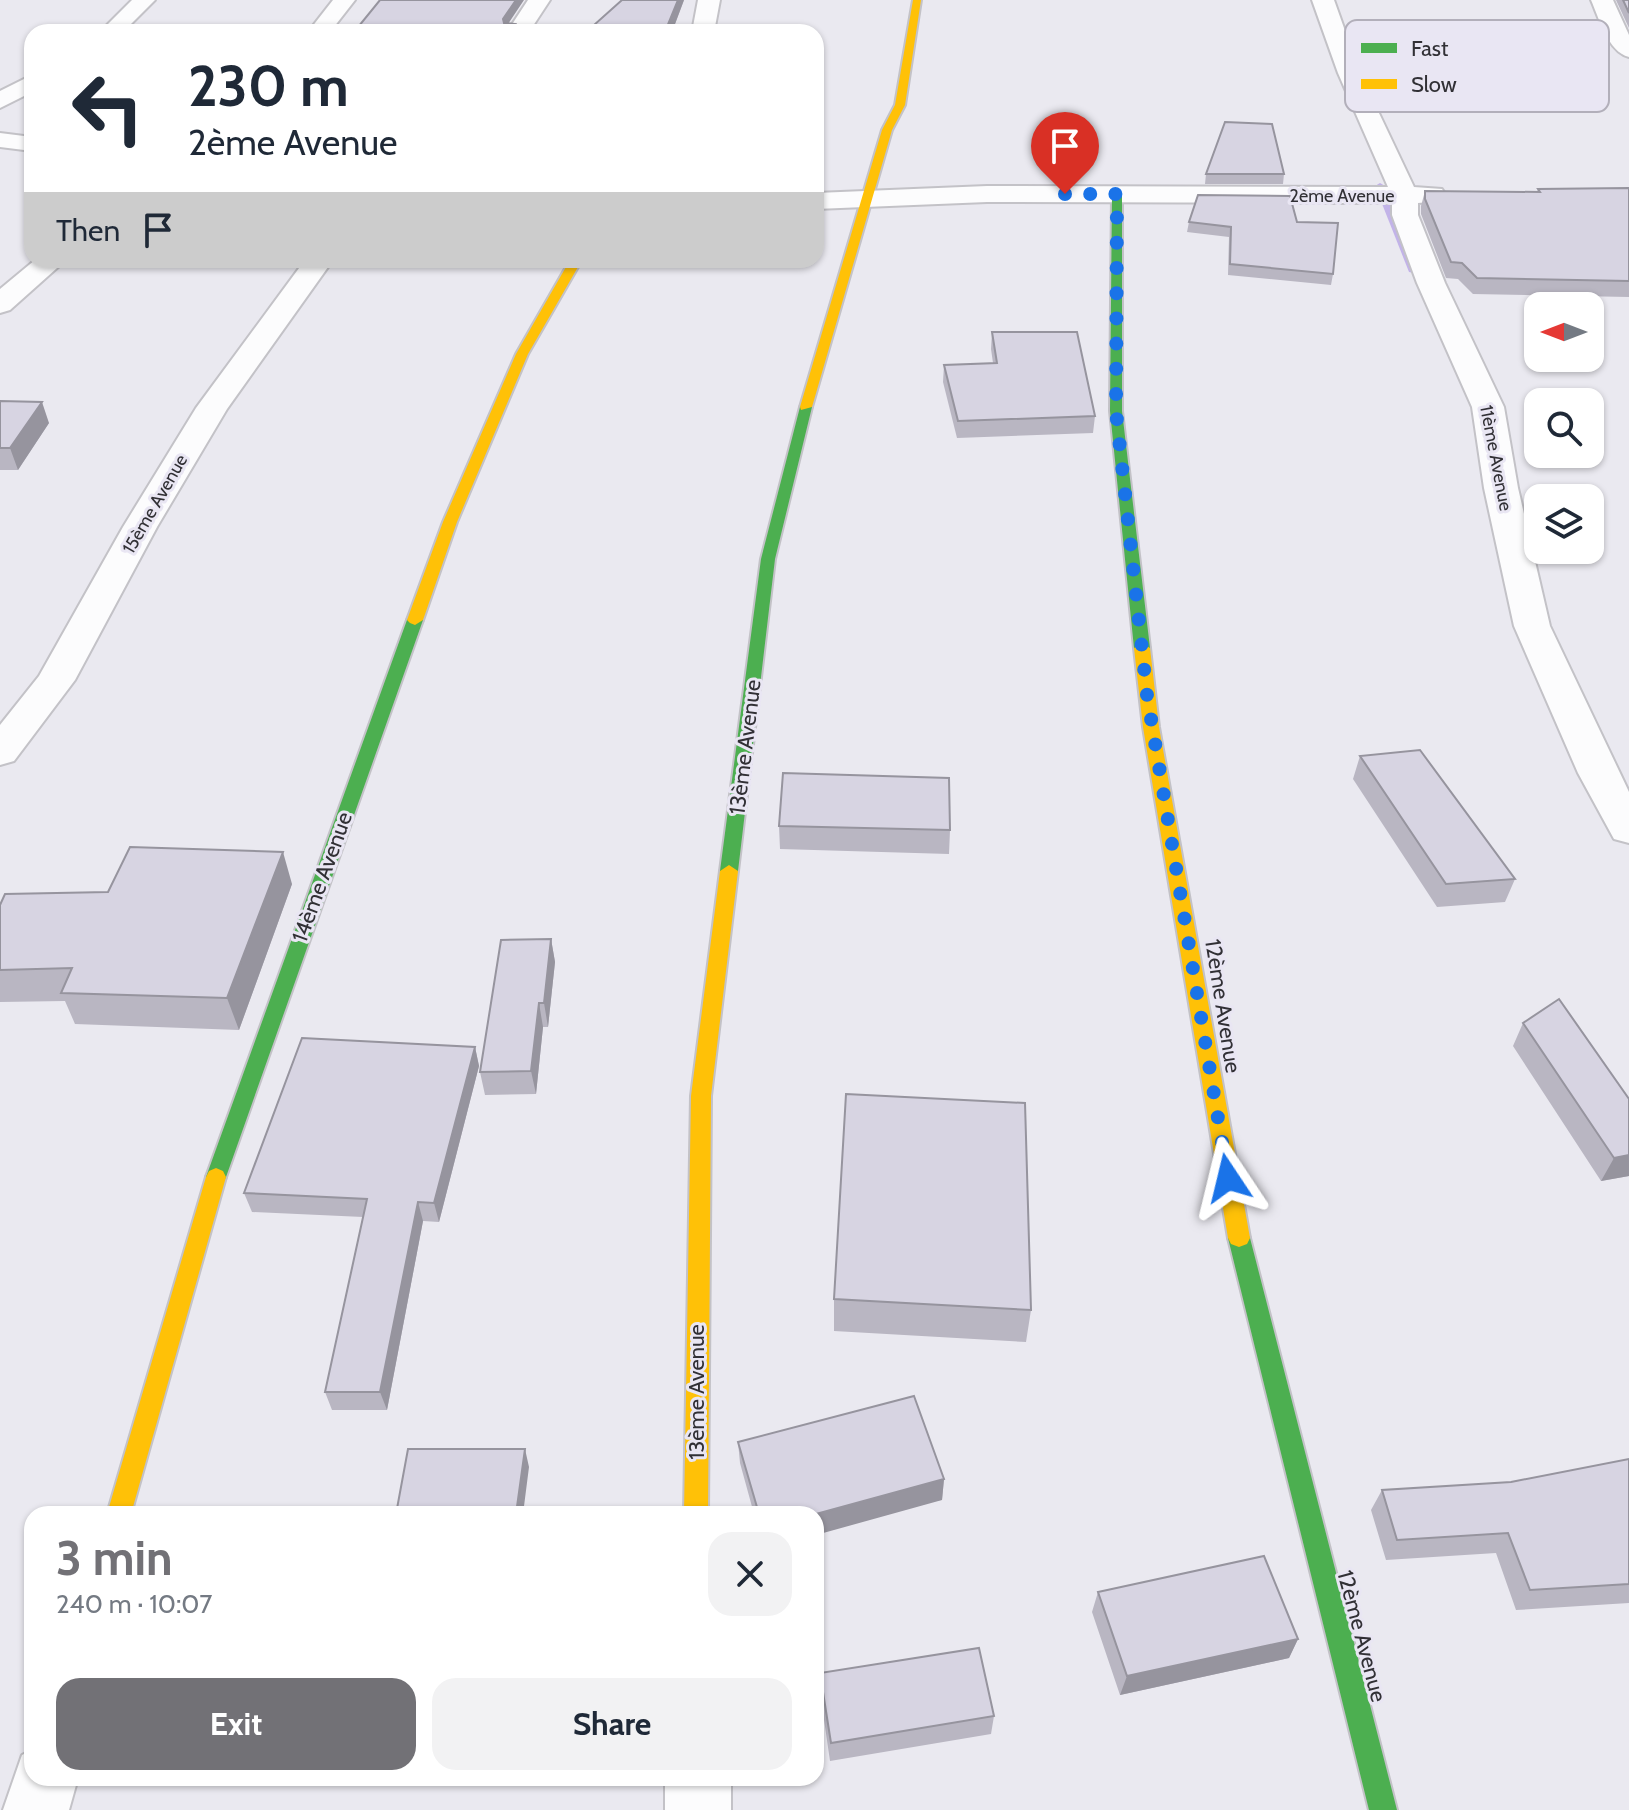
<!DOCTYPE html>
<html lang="en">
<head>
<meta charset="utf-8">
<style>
  :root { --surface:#fff; --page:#f2f2f3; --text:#1f2937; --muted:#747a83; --accent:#727176 }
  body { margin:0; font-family:Cabin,sans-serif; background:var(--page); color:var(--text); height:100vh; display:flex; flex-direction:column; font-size:30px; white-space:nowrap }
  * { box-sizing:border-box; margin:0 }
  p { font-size:26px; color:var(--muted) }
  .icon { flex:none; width:44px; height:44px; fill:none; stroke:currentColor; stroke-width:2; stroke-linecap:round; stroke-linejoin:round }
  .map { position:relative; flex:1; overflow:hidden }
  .details { position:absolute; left:24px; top:1506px; width:800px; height:280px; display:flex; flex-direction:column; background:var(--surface); border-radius:24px; box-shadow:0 2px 6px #0004 }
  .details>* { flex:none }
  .hud { position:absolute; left:24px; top:24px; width:800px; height:244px; border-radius:24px; box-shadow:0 2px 6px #0004; background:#fff; color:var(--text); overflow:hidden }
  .needle { width:52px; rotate:270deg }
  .tools { position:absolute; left:1524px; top:292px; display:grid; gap:16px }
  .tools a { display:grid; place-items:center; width:80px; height:80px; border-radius:16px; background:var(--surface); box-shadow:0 2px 6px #0004; font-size:40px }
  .pin { position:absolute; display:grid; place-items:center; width:68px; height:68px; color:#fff; margin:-82px -34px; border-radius:50% 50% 50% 0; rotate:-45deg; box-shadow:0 0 8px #0007 }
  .pin .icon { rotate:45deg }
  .me { position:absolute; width:88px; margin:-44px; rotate:350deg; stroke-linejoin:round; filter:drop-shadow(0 0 6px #0008) }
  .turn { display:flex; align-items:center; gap:28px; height:168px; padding:0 32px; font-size:36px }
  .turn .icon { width:104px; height:104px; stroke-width:2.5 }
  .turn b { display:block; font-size:56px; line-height:68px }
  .then { display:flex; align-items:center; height:76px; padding:0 32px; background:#0003; gap:16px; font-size:30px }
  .round { display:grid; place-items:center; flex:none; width:84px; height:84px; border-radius:24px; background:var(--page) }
  .head { display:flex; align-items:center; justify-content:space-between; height:136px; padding:0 32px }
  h1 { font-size:48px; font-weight:700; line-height:60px; color:var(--accent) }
  .action { display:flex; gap:16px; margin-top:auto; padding:16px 32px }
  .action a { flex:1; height:92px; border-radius:24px; background:var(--accent); color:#fff; font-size:32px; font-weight:700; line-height:92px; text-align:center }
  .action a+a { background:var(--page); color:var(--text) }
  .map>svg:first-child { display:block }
</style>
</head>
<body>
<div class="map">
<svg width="1629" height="1810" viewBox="0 0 1629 1810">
  <rect width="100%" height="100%" fill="#eae9f0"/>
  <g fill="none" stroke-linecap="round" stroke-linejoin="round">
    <path fill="#c2b3e8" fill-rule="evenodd" d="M 1380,183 L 1385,186 L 1421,272 L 1419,274 L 1409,272 L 1375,186 Z"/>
    <defs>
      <path id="street" d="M 132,0 L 155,0 L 123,32 L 100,32 Z
        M 333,0 L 355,0 L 330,32 L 308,32 Z
        M 528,0 L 550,0 L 529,32 L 507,32 Z
        M 698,0 L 720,0 L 714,32 L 692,32 Z
        M 1312,0 L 1334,0 L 1360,73 L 1414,187 L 1442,189 L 1446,195 L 1442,201 L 1418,203 L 1418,215 L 1445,283 L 1504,407 L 1518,488 L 1550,626 L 1629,792 L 1629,843 L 1614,839 L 1578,773 L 1514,626 L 1484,488 L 1472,407 L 1417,283 L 1392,215 L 1392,203 L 987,202 L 816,209 L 816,193 L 987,186 L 1388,187 L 1338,73 Z
        M 1591,0 L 1613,0 L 1629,35 L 1629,57 C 1608,52 1599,18 1591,0 Z
        M 32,75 L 32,92 L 0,108 L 0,91 Z
        M 0,133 L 32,137 L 32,151 L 0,147 Z
        M 35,260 L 66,260 L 10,310 L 0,313 L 0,289 Z
        M 305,260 L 333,260 L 227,409 L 157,527 L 75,680 L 14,761 L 0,765 L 0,725 L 39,676 L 123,527 L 196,408 Z
        M 32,1750 L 32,1778 L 78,1778 L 69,1810 L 3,1810 L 22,1755 Z
        M 665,1778 L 731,1778 L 731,1810 L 665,1810 Z"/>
      <path id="fast" d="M 1117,191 L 1122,194 L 1122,411 L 1150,648 L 1142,653 L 1134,648 L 1110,411 L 1112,194 Z
        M 806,403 L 812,407 L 775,559 L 738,871 L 729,877 L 720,871 L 761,559 L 800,407 Z
        M 415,615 L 423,620 L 226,1177 L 223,1183 L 216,1186 L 209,1183 L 206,1177 L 407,620 Z
        M 1239,1229 L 1247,1232 L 1250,1238 L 1397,1810 L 1369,1810 L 1228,1238 L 1231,1232 Z"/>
      <path id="slow" d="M 913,0 L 921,0 L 905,105 L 892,130 L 812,407 L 801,410 L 800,407 L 882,130 L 895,105 Z
        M 570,260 L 582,260 L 528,354 L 457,522 L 423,620 L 415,625 L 410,623 L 407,620 L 443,522 L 516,354 Z
        M 1142,643 L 1150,648 L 1159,727 L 1250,1238 L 1247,1244 L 1239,1247 L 1231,1244 L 1228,1238 L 1143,727 L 1134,648 Z
        M 729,865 L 738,871 L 711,1096 L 708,1514 L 684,1514 L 691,1096 L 720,871 Z
        M 216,1168 L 223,1171 L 226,1177 L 131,1514 L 107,1514 L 206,1177 L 209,1171 Z"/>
    </defs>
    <use href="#street" stroke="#c3c2c7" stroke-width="4"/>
    <use href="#fast" stroke="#c3c2c7" stroke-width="4"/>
    <use href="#slow" stroke="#c3c2c7" stroke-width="4"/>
    <use href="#street" fill="#fcfcfd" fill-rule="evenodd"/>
    <use href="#fast" fill="#4caf50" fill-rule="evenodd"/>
    <use href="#slow" fill="#ffc107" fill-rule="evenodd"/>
  </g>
  <path fill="#b9b6c2" d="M 684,0 L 672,32 L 595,32 L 594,25 Z
    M 1616,0 L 1629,0 L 1629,28 Z
    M 1206,174 L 1284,174 L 1283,184 L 1205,184 Z
    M 1629,188 L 1629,297 L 1473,294 L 1458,279 L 1446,278 L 1421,214 L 1421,206 L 1425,191 L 1537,192 L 1538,189 Z
    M 1189,222 L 1297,222 L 1333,274 L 1331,285 L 1228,275 L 1229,237 L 1187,232 Z
    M 992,332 L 1095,416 L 1093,433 L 957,438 L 943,382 L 944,365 L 993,363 L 991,349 Z
    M 0,401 L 49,423 L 18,470 L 0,470 Z
    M 1360,756 L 1515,879 L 1505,902 L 1437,907 L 1353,779 Z
    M 779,826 L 950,830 L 949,854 L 780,849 Z
    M 292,884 L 239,1030 L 75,1024 L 65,1001 L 0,1002 L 0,905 L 108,892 Z
    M 551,939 L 555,962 L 548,1027 L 543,1027 L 536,1094 L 485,1095 L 480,1072 Z
    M 1523,1023 L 1629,1099 L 1629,1176 L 1601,1181 L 1513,1046 Z
    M 475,1047 L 479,1066 L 439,1222 L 423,1221 L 387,1410 L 332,1410 L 325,1392 L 363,1217 L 252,1212 L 244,1193 Z
    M 834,1299 L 1031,1310 L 1026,1342 L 834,1331 Z
    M 738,1442 L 944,1479 L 942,1500 L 816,1514 L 754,1514 L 740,1463 Z
    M 1629,1459 L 1629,1603 L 1516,1610 L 1496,1553 L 1386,1560 L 1371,1510 L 1382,1490 L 1511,1482 Z
    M 1098,1592 L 1298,1639 L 1289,1658 L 1120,1695 L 1092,1612 Z
    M 820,1673 L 994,1716 L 991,1734 L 830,1761 L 820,1692 Z"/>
  <path fill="#96949e" d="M 516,0 L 524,0 L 504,30 L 503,19 Z
    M 678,0 L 684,0 L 672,32 L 667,32 L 667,27 Z
    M 515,24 L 516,32 L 507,32 Z
    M 42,402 L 49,423 L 18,470 L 10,448 Z
    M 283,852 L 292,884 L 239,1030 L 227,998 Z
    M 551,939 L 555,962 L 548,1027 L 544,1003 Z
    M 539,1003 L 543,1027 L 536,1094 L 531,1071 Z
    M 475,1047 L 479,1066 L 439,1222 L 434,1203 Z
    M 1629,1155 L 1629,1176 L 1601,1181 L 1614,1158 Z
    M 418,1202 L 423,1221 L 387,1410 L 380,1392 Z
    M 525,1449 L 529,1467 L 523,1514 L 516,1514 Z
    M 944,1479 L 942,1500 L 816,1535 L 816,1514 Z
    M 1298,1639 L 1289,1658 L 1120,1695 L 1127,1676 Z"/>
  <path fill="#d7d4e2" stroke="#96949e" stroke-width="2" d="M 380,0 L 516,0 L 503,19 L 504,23 L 515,24 L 507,32 L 354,32 Z
    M 622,0 L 678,0 L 667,27 L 594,25 Z
    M 1623,0 L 1629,0 L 1629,13 Z
    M 1225,122 L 1272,124 L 1284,174 L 1206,174 Z
    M 1629,188 L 1629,281 L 1477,278 L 1462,263 L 1451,262 L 1425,199 L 1425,191 L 1540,192 L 1538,189 Z
    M 1198,195 L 1290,196 L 1297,222 L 1338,223 L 1333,274 L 1230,264 L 1231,227 L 1189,222 Z
    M 992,332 L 1077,332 L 1095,416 L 958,421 L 944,365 L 997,363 Z
    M 0,401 L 42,402 L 10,448 L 0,448 Z
    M 1420,750 L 1515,879 L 1446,884 L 1360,756 Z
    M 783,773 L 949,778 L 950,830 L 779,826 Z
    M 130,847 L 283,852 L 227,998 L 61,993 L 72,968 L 0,970 L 0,905 L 5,894 L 108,892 Z
    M 551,939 L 544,1003 L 539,1003 L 531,1071 L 480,1072 L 501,940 Z
    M 1559,999 L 1629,1099 L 1629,1155 L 1614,1158 L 1523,1023 Z
    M 302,1038 L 475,1047 L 434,1203 L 418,1202 L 380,1392 L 325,1392 L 367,1199 L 244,1193 Z
    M 846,1094 L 1025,1103 L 1031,1310 L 834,1299 Z
    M 914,1396 L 944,1479 L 816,1514 L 759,1514 L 738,1442 Z
    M 408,1449 L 525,1449 L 516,1514 L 396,1514 Z
    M 1629,1459 L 1629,1584 L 1530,1590 L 1508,1533 L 1397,1540 L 1382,1490 L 1511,1482 Z
    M 1264,1556 L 1298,1639 L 1127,1676 L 1098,1592 Z
    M 979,1648 L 994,1716 L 831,1743 L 820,1673 Z"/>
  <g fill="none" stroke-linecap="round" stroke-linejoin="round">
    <path stroke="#1a73e8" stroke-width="14" stroke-dasharray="0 25.2" d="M 1065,194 L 1117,194 L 1116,411 L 1147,695 L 1228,1178"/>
  </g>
  <g text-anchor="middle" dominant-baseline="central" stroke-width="6" stroke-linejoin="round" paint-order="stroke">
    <g font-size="18" fill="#313035" stroke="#e9e6f3">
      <text x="1342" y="196">2ème Avenue</text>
      <text transform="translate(1496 458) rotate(79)">11ème Avenue</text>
      <text transform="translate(155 504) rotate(-60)">15ème Avenue</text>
    </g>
    <g font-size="22" fill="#313035" stroke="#e9e6f3">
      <text transform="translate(745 747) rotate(-83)">13ème Avenue</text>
      <text transform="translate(322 877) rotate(-70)">14ème Avenue</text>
      <text transform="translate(1223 1006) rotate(81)">12ème Avenue</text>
      <text transform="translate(696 1392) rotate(-90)">13ème Avenue</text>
      <text transform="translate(1362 1636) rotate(75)">12ème Avenue</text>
    </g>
  </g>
  <rect x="1345" y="20" width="264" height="92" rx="12" fill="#e9e6f3" stroke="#b2afba" stroke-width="2"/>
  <rect x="1361" y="43" width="36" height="10" fill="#4caf50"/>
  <rect x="1361" y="79" width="36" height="10" fill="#ffc107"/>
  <g font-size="22" fill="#313035">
    <text x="1411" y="56">Fast</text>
    <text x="1411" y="92">Slow</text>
  </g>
</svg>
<div class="tools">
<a><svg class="needle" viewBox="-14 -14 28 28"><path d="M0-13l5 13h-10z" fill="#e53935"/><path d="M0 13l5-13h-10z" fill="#747a83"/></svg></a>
<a><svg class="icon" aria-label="search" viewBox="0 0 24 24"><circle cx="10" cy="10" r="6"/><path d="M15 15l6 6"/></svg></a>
<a><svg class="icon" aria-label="layers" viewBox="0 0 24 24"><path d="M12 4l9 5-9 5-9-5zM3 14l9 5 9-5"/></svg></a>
</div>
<div class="pin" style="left:1065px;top:194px;background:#d93025"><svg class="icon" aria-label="arrive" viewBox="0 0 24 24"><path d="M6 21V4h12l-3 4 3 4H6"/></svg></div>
<svg class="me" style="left:1228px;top:1178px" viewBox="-20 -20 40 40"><path d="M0-17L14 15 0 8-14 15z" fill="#1a73e8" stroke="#fff" stroke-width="4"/></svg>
<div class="hud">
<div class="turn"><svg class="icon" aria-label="left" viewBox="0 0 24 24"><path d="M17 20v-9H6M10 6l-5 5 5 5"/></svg><div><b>230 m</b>2ème Avenue</div></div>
<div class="then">Then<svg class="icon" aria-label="arrive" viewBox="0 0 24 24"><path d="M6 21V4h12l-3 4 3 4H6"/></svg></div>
</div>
<section class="details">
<div class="head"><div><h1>3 min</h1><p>240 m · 10:07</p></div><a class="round"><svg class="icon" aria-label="close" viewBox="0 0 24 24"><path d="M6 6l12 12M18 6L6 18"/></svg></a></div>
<div class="action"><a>Exit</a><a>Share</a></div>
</section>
</div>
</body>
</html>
